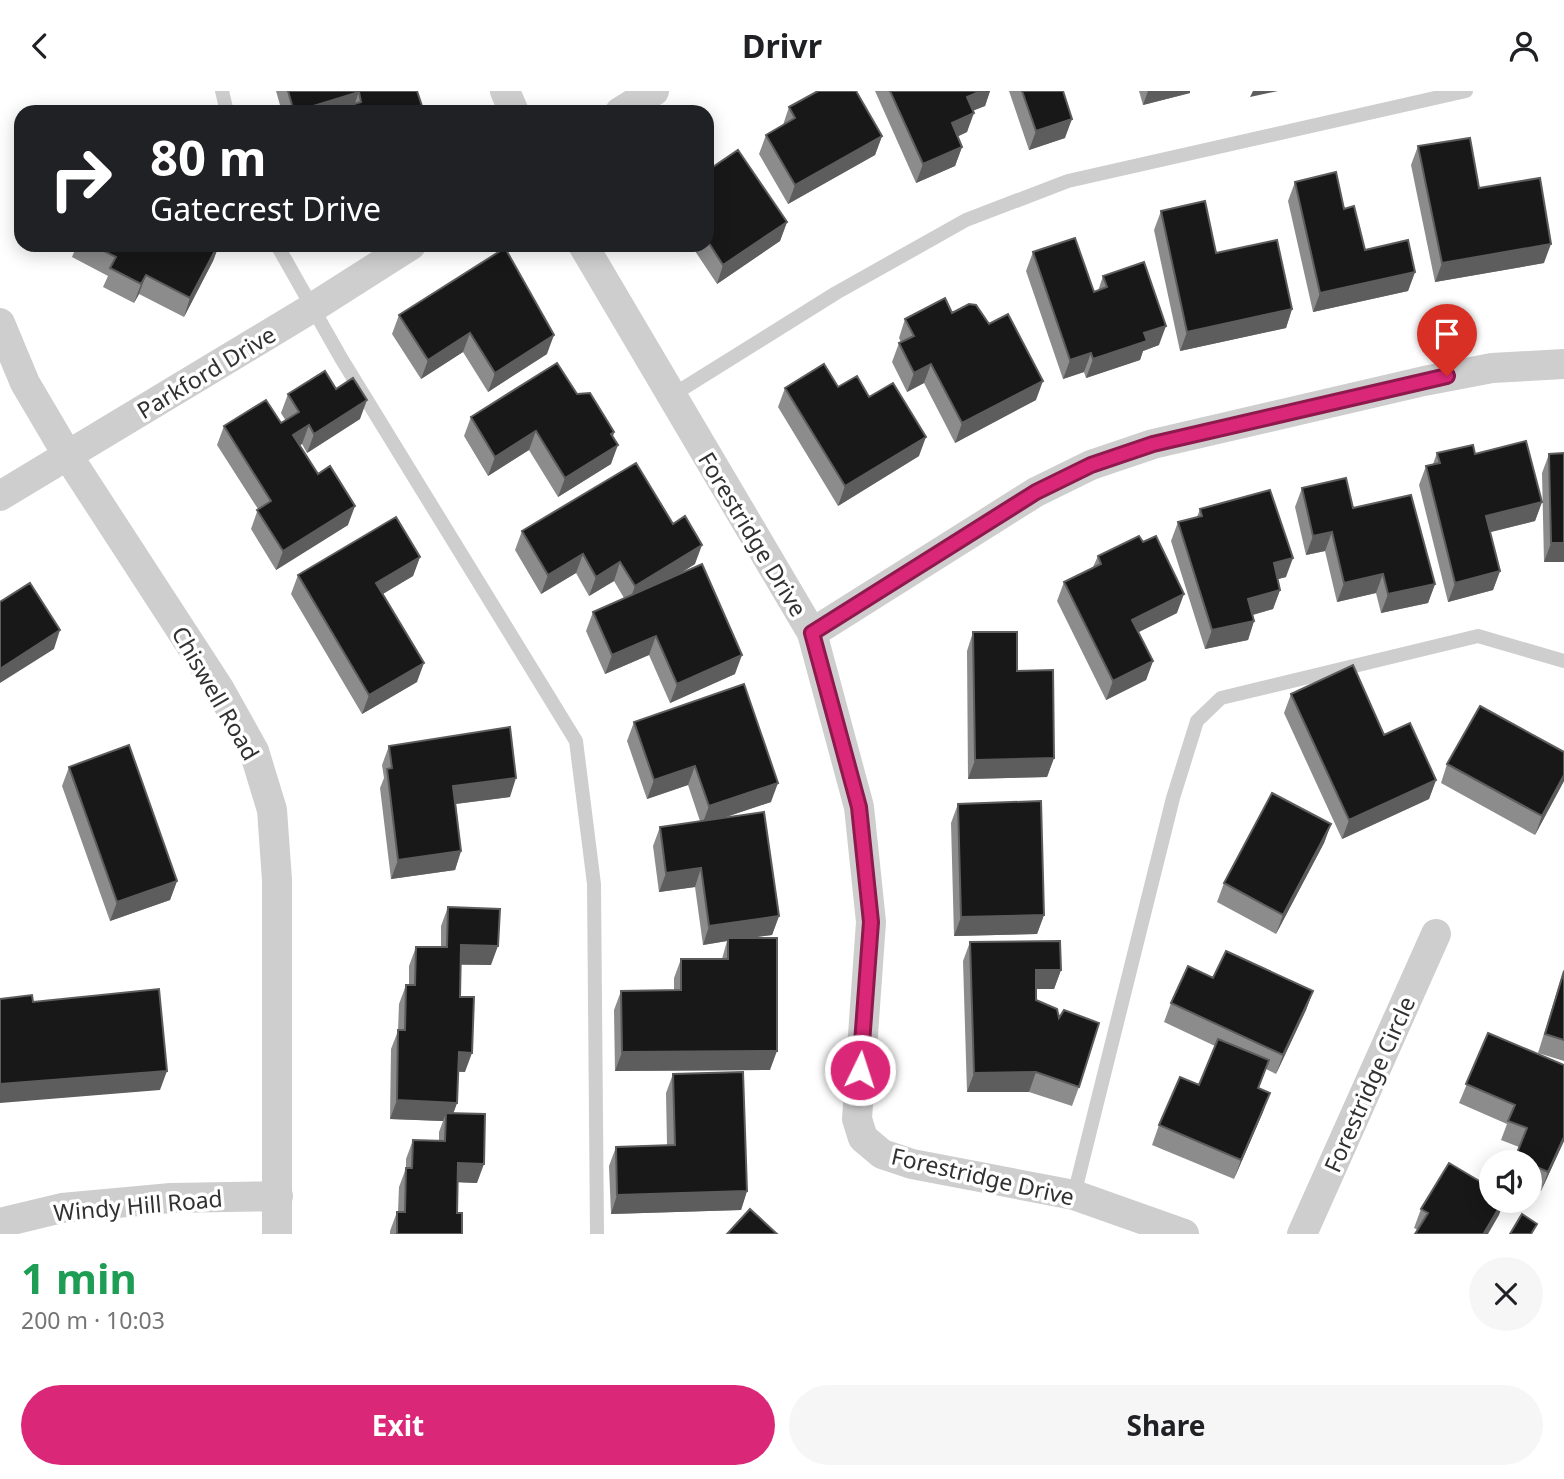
<!DOCTYPE html>
<html lang="en">
<head>
<meta charset="utf-8">
<style>
  :root { --surface:#fff; --page:#f6f6f6; --text:#202124; --muted:#757577; --accent:#db2777 }
  body { margin:0; font-family:"Noto Sans",sans-serif; background:var(--page); color:var(--text); height:100vh; display:flex; flex-direction:column; font-size:26px; white-space:nowrap }
  * { box-sizing:border-box; margin:0 }
  p { font-size:23px; color:var(--muted) }
  .icon { flex:none; width:38px; height:38px; fill:none; stroke:currentColor; stroke-width:2; stroke-linecap:round; stroke-linejoin:round }
  .map { position:relative; height:1143px; overflow:hidden }
  .side { display:flex; flex-direction:column; background:var(--surface); flex:1 }
  .side>* { flex:none }
  .banner { position:absolute; left:14px; top:14px; width:700px; height:147px; border-radius:21px; box-shadow:0 4px 18px #0003; background:#202124; color:#fff; overflow:hidden }
  .fabs { position:absolute; left:1479px; top:1059px; display:grid; gap:14px }
  .fabs a { display:grid; place-items:center; width:63px; height:63px; border-radius:50%; background:var(--surface); box-shadow:0 4px 18px #0003; font-size:35px }
  .pin { position:absolute; display:grid; place-items:center; width:60px; height:60px; color:#fff; margin:-72px -30px; border-radius:50% 50% 50% 0; rotate:-45deg; box-shadow:0 0 7px #0007 }
  .pin .icon { rotate:45deg }
  .me { position:absolute; width:77px; margin:-38px; rotate:4deg; stroke-linejoin:round; filter:drop-shadow(0 0 5px #0008) }
  .turn { display:flex; align-items:center; gap:24px; height:147px; padding:0 21px; font-size:32px }
  .turn .icon { width:91px; height:91px; stroke-width:2.5 }
  .turn b { display:block; font-size:49px; line-height:60px }
  .round { display:grid; place-items:center; flex:none; width:74px; height:74px; border-radius:37px; background:var(--page) }
  .overview { display:flex; align-items:center; justify-content:space-between; height:119px; padding:0 21px }
  h1 { font-size:42px; font-weight:700; line-height:52px; color:#1e9e55 }
  .button { display:flex; gap:14px; margin-top:auto; padding:14px 21px }
  .button a { flex:1; height:80px; border-radius:42px; background:var(--accent); color:#fff; font-size:28px; font-weight:700; line-height:80px; text-align:center }
  .button a+a { background:var(--page); color:var(--text) }
  header { display:flex; justify-content:space-between; align-items:center; height:91px; padding:0 21px; background:var(--surface); font-size:32px; font-weight:700 }
  .map>svg:first-child { display:block }
</style>
</head>
<body>
<header><svg class="icon" aria-label="back" viewBox="0 0 24 24"><path d="M15 5l-7 7 7 7"/></svg>Drivr<svg class="icon" aria-label="person" viewBox="0 0 24 24"><circle cx="12" cy="8" r="4"/><path d="M4 21q1-7 8-7t8 7"/></svg></header>
<div class="map">
<svg width="1564" height="1143" viewBox="0 0 1564 1143">
  <rect width="100%" height="100%" fill="#fff"/>
  <g fill="none" stroke-linecap="round" stroke-linejoin="round">
    <path stroke="#cecece" stroke-width="14" d="M 222,0 L 227,21
      M 277,154 L 341,267 L 576,650 L 594,793 L 597,1143
      M 671,305 L 836,202 L 966,129 L 1068,90 L 1466,0
      M 1074,1104 L 1173,707 L 1197,630 L 1221,607 L 1478,545 L 1564,570"/>
    <path stroke="#cecece" stroke-width="30" d="M 505,0 L 514,21
      M 620,21 L 654,0
      M 583,154 L 812,542 L 859,716 L 871,831 L 857,1028 L 863,1047 L 882,1063 L 912,1073 L 1074,1104 L 1184,1143
      M 0,232 L 25,292 L 68,365 L 220,599 L 254,660 L 272,719 L 277,789 L 277,1143
      M 0,405 L 312,217 L 411,154
      M 812,542 L 1036,401 L 1091,374 L 1153,353 L 1424,290 L 1492,277 L 1564,273
      M 0,1132 L 62,1117 L 171,1107 L 278,1105
      M 1302,1143 L 1436,843"/>
  </g>
  <path fill="#8c8c8c" d="M 276,0 L 417,0 L 424,21 L 282,21 Z
    M 875,0 L 990,0 L 985,15 L 973,19 L 967,41 L 957,46 L 962,56 L 955,75 L 916,92 Z
    M 1009,0 L 1063,0 L 1065,47 L 1029,59 Z
    M 1139,0 L 1190,0 L 1190,2 L 1143,14 Z
    M 789,16 L 882,45 L 875,64 L 788,113 L 759,63 L 766,44 L 783,34 Z
    M 1418,55 L 1479,97 L 1544,172 L 1435,191 L 1411,74 Z
    M 707,80 L 787,131 L 780,150 L 717,193 L 691,154 L 707,154 Z
    M 1295,91 L 1344,118 L 1365,159 L 1415,181 L 1408,200 L 1313,221 L 1288,110 Z
    M 1161,120 L 1216,162 L 1292,218 L 1286,237 L 1180,260 L 1154,139 Z
    M 77,154 L 219,154 L 213,170 L 184,226 L 139,203 L 134,212 L 103,196 L 108,185 L 72,166 Z
    M 1033,161 L 1094,201 L 1098,200 L 1103,185 L 1159,254 L 1143,260 L 1140,269 L 1086,287 L 1084,281 L 1063,288 L 1026,180 Z
    M 952,222 L 1036,309 L 955,352 L 924,292 L 907,301 L 892,271 L 899,252 L 901,251 L 899,247 L 905,228 Z
    M 399,224 L 547,263 L 488,301 L 463,261 L 421,288 L 392,243 Z
    M 838,296 L 869,306 L 919,365 L 838,415 L 778,316 L 785,297 Z
    M 336,298 L 360,328 L 307,362 L 302,353 L 300,354 L 348,434 L 276,479 L 251,438 L 258,418 L 217,354 L 224,335 L 281,332 L 286,330 L 281,322 L 288,303 Z
    M 577,303 L 614,341 L 613,346 L 611,373 L 558,406 L 529,359 L 488,385 L 464,345 L 471,326 Z
    M 1437,362 L 1475,363 L 1542,411 L 1535,430 L 1490,441 L 1500,480 L 1493,499 L 1448,511 L 1419,394 L 1426,375 L 1433,373 Z
    M 1564,362 L 1564,471 L 1544,471 L 1542,382 L 1549,363 Z
    M 1302,397 L 1353,417 L 1435,493 L 1428,512 L 1381,522 L 1376,502 L 1337,511 L 1325,460 L 1306,464 L 1295,416 Z
    M 1200,418 L 1286,486 L 1278,488 L 1280,499 L 1273,518 L 1253,524 L 1254,530 L 1248,549 L 1205,558 L 1171,450 L 1178,431 L 1197,426 Z
    M 522,440 L 695,473 L 678,484 L 735,583 L 670,612 L 649,564 L 605,583 L 586,540 L 593,521 L 624,507 L 614,490 L 589,505 L 576,482 L 541,503 L 515,459 Z
    M 1098,465 L 1177,522 L 1138,541 L 1153,570 L 1146,589 L 1106,609 L 1057,510 L 1064,491 L 1093,476 Z
    M 420,466 L 413,485 L 383,503 L 417,591 L 362,623 L 291,503 L 298,484 Z
    M 973,541 L 1017,580 L 1054,667 L 1047,686 L 968,688 L 967,560 Z
    M 1291,603 L 1384,644 L 1436,689 L 1429,708 L 1342,748 L 1284,622 Z
    M 634,631 L 771,711 L 726,726 L 779,825 L 772,844 L 748,847 L 770,979 L 615,980 L 614,919 L 621,900 L 674,899 L 674,887 L 681,868 L 722,868 L 727,850 L 703,854 L 695,796 L 659,801 L 653,755 L 660,736 L 700,730 L 688,694 L 647,708 L 627,650 Z
    M 389,655 L 510,706 L 456,713 L 461,760 L 455,779 L 391,788 L 380,697 L 384,687 L 382,674 Z
    M 1447,673 L 1564,690 L 1535,744 L 1441,692 Z
    M 69,676 L 177,790 L 170,809 L 110,830 L 62,695 Z
    M 958,713 L 1044,824 L 1037,843 L 954,845 L 951,732 Z
    M 1331,733 L 1324,752 L 1276,843 L 1217,811 L 1224,792 Z
    M 448,816 L 491,874 L 461,874 L 460,906 L 465,981 L 458,981 L 457,1012 L 453,1023 L 477,1092 L 458,1091 L 457,1122 L 462,1143 L 390,1143 L 390,1140 L 397,1121 L 398,1121 L 399,1096 L 406,1077 L 406,1068 L 413,1049 L 439,1049 L 439,1041 L 443,1030 L 390,1028 L 391,958 L 398,940 L 399,913 L 406,894 L 409,894 L 409,875 L 416,856 L 441,856 L 441,835 Z
    M 970,851 L 1061,879 L 1054,898 L 1036,898 L 1036,909 L 1079,996 L 1072,1015 L 1029,1001 L 967,1001 L 963,870 Z
    M 1564,878 L 1564,970 L 1538,962 Z
    M 1213,887 L 1313,900 L 1306,919 L 1276,983 L 1266,978 L 1259,997 L 1263,1021 L 1234,1088 L 1152,1054 L 1159,1034 L 1199,994 L 1215,955 L 1164,931 L 1171,912 Z
    M 1488,942 L 1564,1050 L 1541,1100 L 1530,1095 L 1530,1071 L 1513,1071 L 1519,1056 L 1501,1049 L 1507,1033 L 1459,1012 Z
    M 673,983 L 747,1100 L 741,1119 L 611,1123 L 609,1075 L 616,1056 L 667,1054 L 666,1002 Z
    M 1421,1118 L 1499,1124 L 1418,1139 L 1414,1137 Z"/>
  <path fill="#5d5d5d" d="M 981,0 L 990,0 L 985,15 L 960,25 L 967,6 Z
    M 1148,0 L 1190,0 L 1190,2 L 1143,14 Z
    M 1253,0 L 1278,0 L 1250,6 Z
    M 359,1 L 352,20 L 337,18 L 336,21 L 294,21 Z
    M 974,22 L 967,41 L 945,51 L 952,32 Z
    M 1072,28 L 1065,47 L 1029,59 L 1036,40 Z
    M 882,45 L 875,64 L 788,113 L 795,94 Z
    M 962,56 L 955,75 L 916,92 L 923,73 Z
    M 787,131 L 780,150 L 717,193 L 723,174 Z
    M 1551,153 L 1544,172 L 1435,191 L 1442,172 Z
    M 219,154 L 213,170 L 184,226 L 190,207 Z
    M 1415,181 L 1408,200 L 1313,221 L 1320,202 Z
    M 146,184 L 139,203 L 134,212 L 141,193 Z
    M 1292,218 L 1286,237 L 1180,260 L 1187,241 Z
    M 1166,235 L 1159,254 L 1143,260 L 1140,269 L 1086,287 L 1093,268 L 1144,242 Z
    M 470,242 L 463,261 L 421,288 L 428,269 Z
    M 554,244 L 547,263 L 488,301 L 495,282 Z
    M 1091,262 L 1084,281 L 1063,288 L 1070,269 Z
    M 931,273 L 924,292 L 907,301 L 914,282 Z
    M 1043,290 L 1036,309 L 955,352 L 962,332 Z
    M 367,309 L 360,328 L 307,362 L 314,343 Z
    M 309,334 L 302,353 L 286,363 L 293,344 Z
    M 536,340 L 529,359 L 488,385 L 495,366 Z
    M 614,341 L 608,360 L 618,354 L 611,373 L 558,406 L 565,387 L 611,343 Z
    M 926,346 L 919,365 L 838,415 L 845,395 Z
    M 1542,411 L 1535,430 L 1479,444 L 1486,425 Z
    M 355,415 L 348,434 L 276,479 L 283,460 Z
    M 1332,441 L 1325,460 L 1306,464 L 1313,445 Z
    M 1551,452 L 1564,452 L 1564,471 L 1544,471 Z
    M 702,454 L 695,473 L 628,514 L 635,495 Z
    M 583,463 L 576,482 L 541,503 L 548,484 Z
    M 420,466 L 413,485 L 369,511 L 376,492 Z
    M 1293,467 L 1286,486 L 1267,491 L 1274,472 Z
    M 620,471 L 614,490 L 589,505 L 596,486 Z
    M 1500,480 L 1493,499 L 1448,511 L 1455,492 Z
    M 1383,483 L 1376,502 L 1337,511 L 1344,492 Z
    M 1435,493 L 1428,512 L 1381,522 L 1388,503 Z
    M 1280,499 L 1273,518 L 1241,527 L 1248,508 Z
    M 1184,503 L 1177,522 L 1125,548 L 1132,529 Z
    M 1254,530 L 1248,549 L 1205,558 L 1212,539 Z
    M 60,539 L 54,558 L 0,592 L 0,578 Z
    M 656,545 L 649,564 L 605,583 L 612,564 Z
    M 742,564 L 735,583 L 670,612 L 677,593 Z
    M 1153,570 L 1146,589 L 1106,609 L 1113,590 Z
    M 424,572 L 417,591 L 362,623 L 369,604 Z
    M 1054,667 L 1047,686 L 968,688 L 975,669 Z
    M 695,675 L 688,694 L 647,708 L 654,689 Z
    M 1564,684 L 1564,690 L 1535,744 L 1542,725 Z
    M 516,687 L 510,706 L 447,714 L 453,695 Z
    M 1436,689 L 1429,708 L 1342,748 L 1349,729 Z
    M 778,692 L 771,711 L 702,734 L 709,715 Z
    M 1331,733 L 1324,752 L 1276,843 L 1283,824 Z
    M 461,760 L 455,779 L 391,788 L 398,769 Z
    M 701,777 L 695,796 L 659,801 L 666,782 Z
    M 177,790 L 170,809 L 110,830 L 117,811 Z
    M 1044,824 L 1037,843 L 954,845 L 961,826 Z
    M 779,825 L 772,844 L 728,850 L 728,847 L 727,850 L 703,854 L 709,835 Z
    M 461,854 L 498,855 L 491,874 L 455,873 Z
    M 1036,879 L 1061,879 L 1054,898 L 1029,898 Z
    M 1313,900 L 1306,919 L 1276,983 L 1283,964 Z
    M 777,960 L 770,979 L 615,980 L 622,961 Z
    M 459,961 L 472,962 L 465,981 L 452,980 Z
    M 167,980 L 160,999 L 0,1012 L 0,993 Z
    M 1036,981 L 1029,1001 L 967,1001 L 974,982 Z
    M 1270,1002 L 1263,1021 L 1234,1088 L 1241,1069 Z
    M 397,1009 L 457,1012 L 450,1031 L 446,1022 L 443,1030 L 390,1028 Z
    M 1564,1046 L 1564,1050 L 1541,1100 L 1548,1081 Z
    M 458,1072 L 484,1073 L 477,1092 L 451,1091 Z
    M 747,1100 L 741,1119 L 611,1123 L 617,1104 Z
    M 1503,1110 L 1504,1110 L 1499,1124 L 1488,1143 L 1483,1143 Z"/>
  <path fill="#181818" stroke="#5d5d5d" stroke-width="2" d="M 288,0 L 417,0 L 424,21 L 338,21 L 337,18 L 361,11 L 359,1 L 294,21 Z
    M 818,0 L 856,0 L 882,45 L 795,94 L 766,44 L 795,27 L 789,16 Z
    M 890,0 L 981,0 L 967,6 L 974,22 L 952,32 L 962,56 L 923,73 Z
    M 1022,0 L 1063,0 L 1072,28 L 1036,40 Z
    M 1470,47 L 1479,97 L 1540,87 L 1551,153 L 1442,172 L 1418,55 Z
    M 738,59 L 787,131 L 723,174 L 707,149 L 707,80 Z
    M 1336,81 L 1344,118 L 1354,115 L 1365,159 L 1408,149 L 1415,181 L 1320,202 L 1295,91 Z
    M 1205,110 L 1216,162 L 1277,149 L 1292,218 L 1187,241 L 1161,120 Z
    M 1075,147 L 1094,201 L 1107,196 L 1103,185 L 1144,171 L 1166,235 L 1144,242 L 1147,250 L 1093,268 L 1091,262 L 1070,269 L 1033,161 Z
    M 92,154 L 218,154 L 190,207 L 146,184 L 141,193 L 110,177 L 116,166 Z
    M 505,157 L 554,244 L 495,282 L 470,242 L 428,269 L 399,224 Z
    M 945,207 L 952,222 L 969,213 L 976,214 L 989,233 L 1008,223 L 1043,290 L 962,332 L 931,273 L 914,282 L 899,252 L 914,245 L 905,228 Z
    M 557,272 L 577,303 L 590,302 L 614,341 L 611,343 L 618,354 L 565,387 L 536,340 L 495,366 L 471,326 Z
    M 824,273 L 838,296 L 857,285 L 869,306 L 893,292 L 926,346 L 845,395 L 785,297 Z
    M 325,280 L 336,298 L 353,287 L 367,309 L 314,343 L 309,334 L 293,344 L 318,383 L 330,375 L 355,415 L 283,460 L 257,419 L 271,410 L 224,335 L 266,309 L 281,332 L 299,321 L 288,303 Z
    M 1526,350 L 1542,411 L 1486,425 L 1500,480 L 1455,492 L 1426,375 L 1440,372 L 1437,362 L 1473,354 L 1475,363 Z
    M 1564,362 L 1564,452 L 1551,452 L 1549,363 Z
    M 636,372 L 673,433 L 685,425 L 702,454 L 635,495 L 620,471 L 596,486 L 583,463 L 548,484 L 522,440 Z
    M 1346,387 L 1353,417 L 1411,404 L 1435,493 L 1388,503 L 1383,483 L 1344,492 L 1332,441 L 1313,445 L 1302,397 Z
    M 1270,399 L 1293,467 L 1274,472 L 1280,499 L 1248,508 L 1254,530 L 1212,539 L 1178,431 L 1202,425 L 1200,418 Z
    M 396,426 L 420,466 L 376,492 L 424,572 L 369,604 L 298,484 Z
    M 1139,445 L 1143,451 L 1156,445 L 1184,503 L 1132,529 L 1153,570 L 1113,590 L 1064,491 L 1101,473 L 1098,465 Z
    M 702,473 L 742,564 L 677,593 L 656,545 L 612,564 L 593,521 Z
    M 30,492 L 60,539 L 0,578 L 0,511 Z
    M 973,541 L 1017,541 L 1017,580 L 1053,579 L 1054,667 L 975,669 Z
    M 1353,574 L 1384,644 L 1410,632 L 1436,689 L 1349,729 L 1291,603 Z
    M 744,593 L 778,692 L 709,715 L 695,675 L 654,689 L 634,631 Z
    M 1480,615 L 1564,661 L 1564,684 L 1542,725 L 1447,673 Z
    M 510,636 L 516,687 L 453,695 L 461,760 L 398,769 L 387,678 L 392,677 L 389,655 Z
    M 129,654 L 177,790 L 117,811 L 69,676 Z
    M 1272,702 L 1331,733 L 1283,824 L 1224,792 Z
    M 1041,710 L 1044,824 L 961,826 L 958,713 Z
    M 764,721 L 779,825 L 709,835 L 701,777 L 666,782 L 660,736 Z
    M 448,816 L 500,818 L 498,855 L 461,854 L 460,906 L 474,906 L 472,962 L 459,961 L 457,1012 L 397,1009 L 398,939 L 405,939 L 406,894 L 415,894 L 416,856 L 447,856 Z
    M 728,847 L 777,847 L 777,960 L 622,961 L 621,900 L 681,899 L 681,868 L 728,868 Z
    M 1060,850 L 1061,879 L 1036,879 L 1036,909 L 1057,918 L 1059,927 L 1064,919 L 1099,932 L 1079,996 L 1036,981 L 974,982 L 970,851 Z
    M 1226,860 L 1313,900 L 1283,964 L 1171,912 L 1188,875 L 1213,887 Z
    M 1564,880 L 1564,949 L 1545,943 Z
    M 159,898 L 167,980 L 0,993 L 0,908 L 32,904 L 33,911 Z
    M 1488,942 L 1564,974 L 1564,1046 L 1548,1081 L 1530,1073 L 1530,1071 L 1525,1071 L 1515,1067 L 1527,1037 L 1508,1030 L 1515,1014 L 1466,993 Z
    M 1218,948 L 1269,969 L 1258,997 L 1270,1002 L 1241,1069 L 1159,1034 L 1180,986 L 1199,994 Z
    M 743,981 L 747,1100 L 617,1104 L 616,1056 L 675,1054 L 673,983 Z
    M 446,1022 L 485,1023 L 484,1073 L 458,1072 L 457,1122 L 462,1122 L 462,1143 L 397,1143 L 397,1121 L 405,1121 L 406,1077 L 412,1077 L 413,1049 L 445,1050 Z
    M 1449,1072 L 1491,1097 L 1491,1110 L 1503,1110 L 1484,1142 L 1486,1143 L 1415,1143 L 1428,1122 L 1421,1118 Z
    M 750,1118 L 777,1143 L 727,1143 Z
    M 1522,1123 L 1537,1133 L 1531,1143 L 1510,1143 Z"/>
  <g fill="none" stroke-linecap="round" stroke-linejoin="round">
    <defs>
      <path id="route" d="M 860,979 L 871,831 L 859,716 L 812,542 L 1036,401 L 1091,374 L 1153,353 L 1447,285"/>
    </defs>
    <use href="#route" stroke="#8e194d" stroke-width="18"/>
    <use href="#route" stroke="#db2777" stroke-width="12"/>
  </g>
  <g text-anchor="middle" dominant-baseline="central" stroke-width="7" stroke-linejoin="round" paint-order="stroke">
    <g font-size="23" fill="#313131" stroke="#fff">
      <text transform="translate(206 281) rotate(-31)">Parkford Drive</text>
      <text transform="translate(753 443) rotate(59)">Forestridge Drive</text>
      <text transform="translate(216 602) rotate(60)">Chiswell Road</text>
      <text transform="translate(1369 993) rotate(-66)">Forestridge Circle</text>
      <text transform="translate(983 1085) rotate(13)">Forestridge Drive</text>
      <text transform="translate(138 1114) rotate(-5)">Windy Hill Road</text>
    </g>
  </g>
</svg>
<div class="fabs">
<a><svg class="icon" aria-label="sound" viewBox="0 0 24 24"><path d="M4 9h4l5-4v14l-5-4H4zM17 9q2 3 0 6"/></svg></a>
</div>
<div class="pin" style="left:1447px;top:285px;background:#d93025"><svg class="icon" aria-label="arrive" viewBox="0 0 24 24"><path d="M6 21V4h12l-3 4 3 4H6"/></svg></div>
<svg class="me" style="left:860px;top:979px" viewBox="-20 -20 40 40"><circle r="17" fill="#db2777" stroke="#fff" stroke-width="3"/><path d="M0-11L8 9 0 5-8 9z" fill="#fff"/></svg>
<div class="banner">
<div class="turn"><svg class="icon" aria-label="right" viewBox="0 0 24 24"><path d="M7 20v-9h11M14 6l5 5-5 5"/></svg><div><b>80 m</b>Gatecrest Drive</div></div>
</div>
</div>
<section class="side">
<div class="overview"><div><h1>1 min</h1><p>200 m · 10:03</p></div><a class="round"><svg class="icon" aria-label="close" viewBox="0 0 24 24"><path d="M6 6l12 12M18 6L6 18"/></svg></a></div>
<div class="button"><a>Exit</a><a>Share</a></div>
</section>
</body>
</html>
